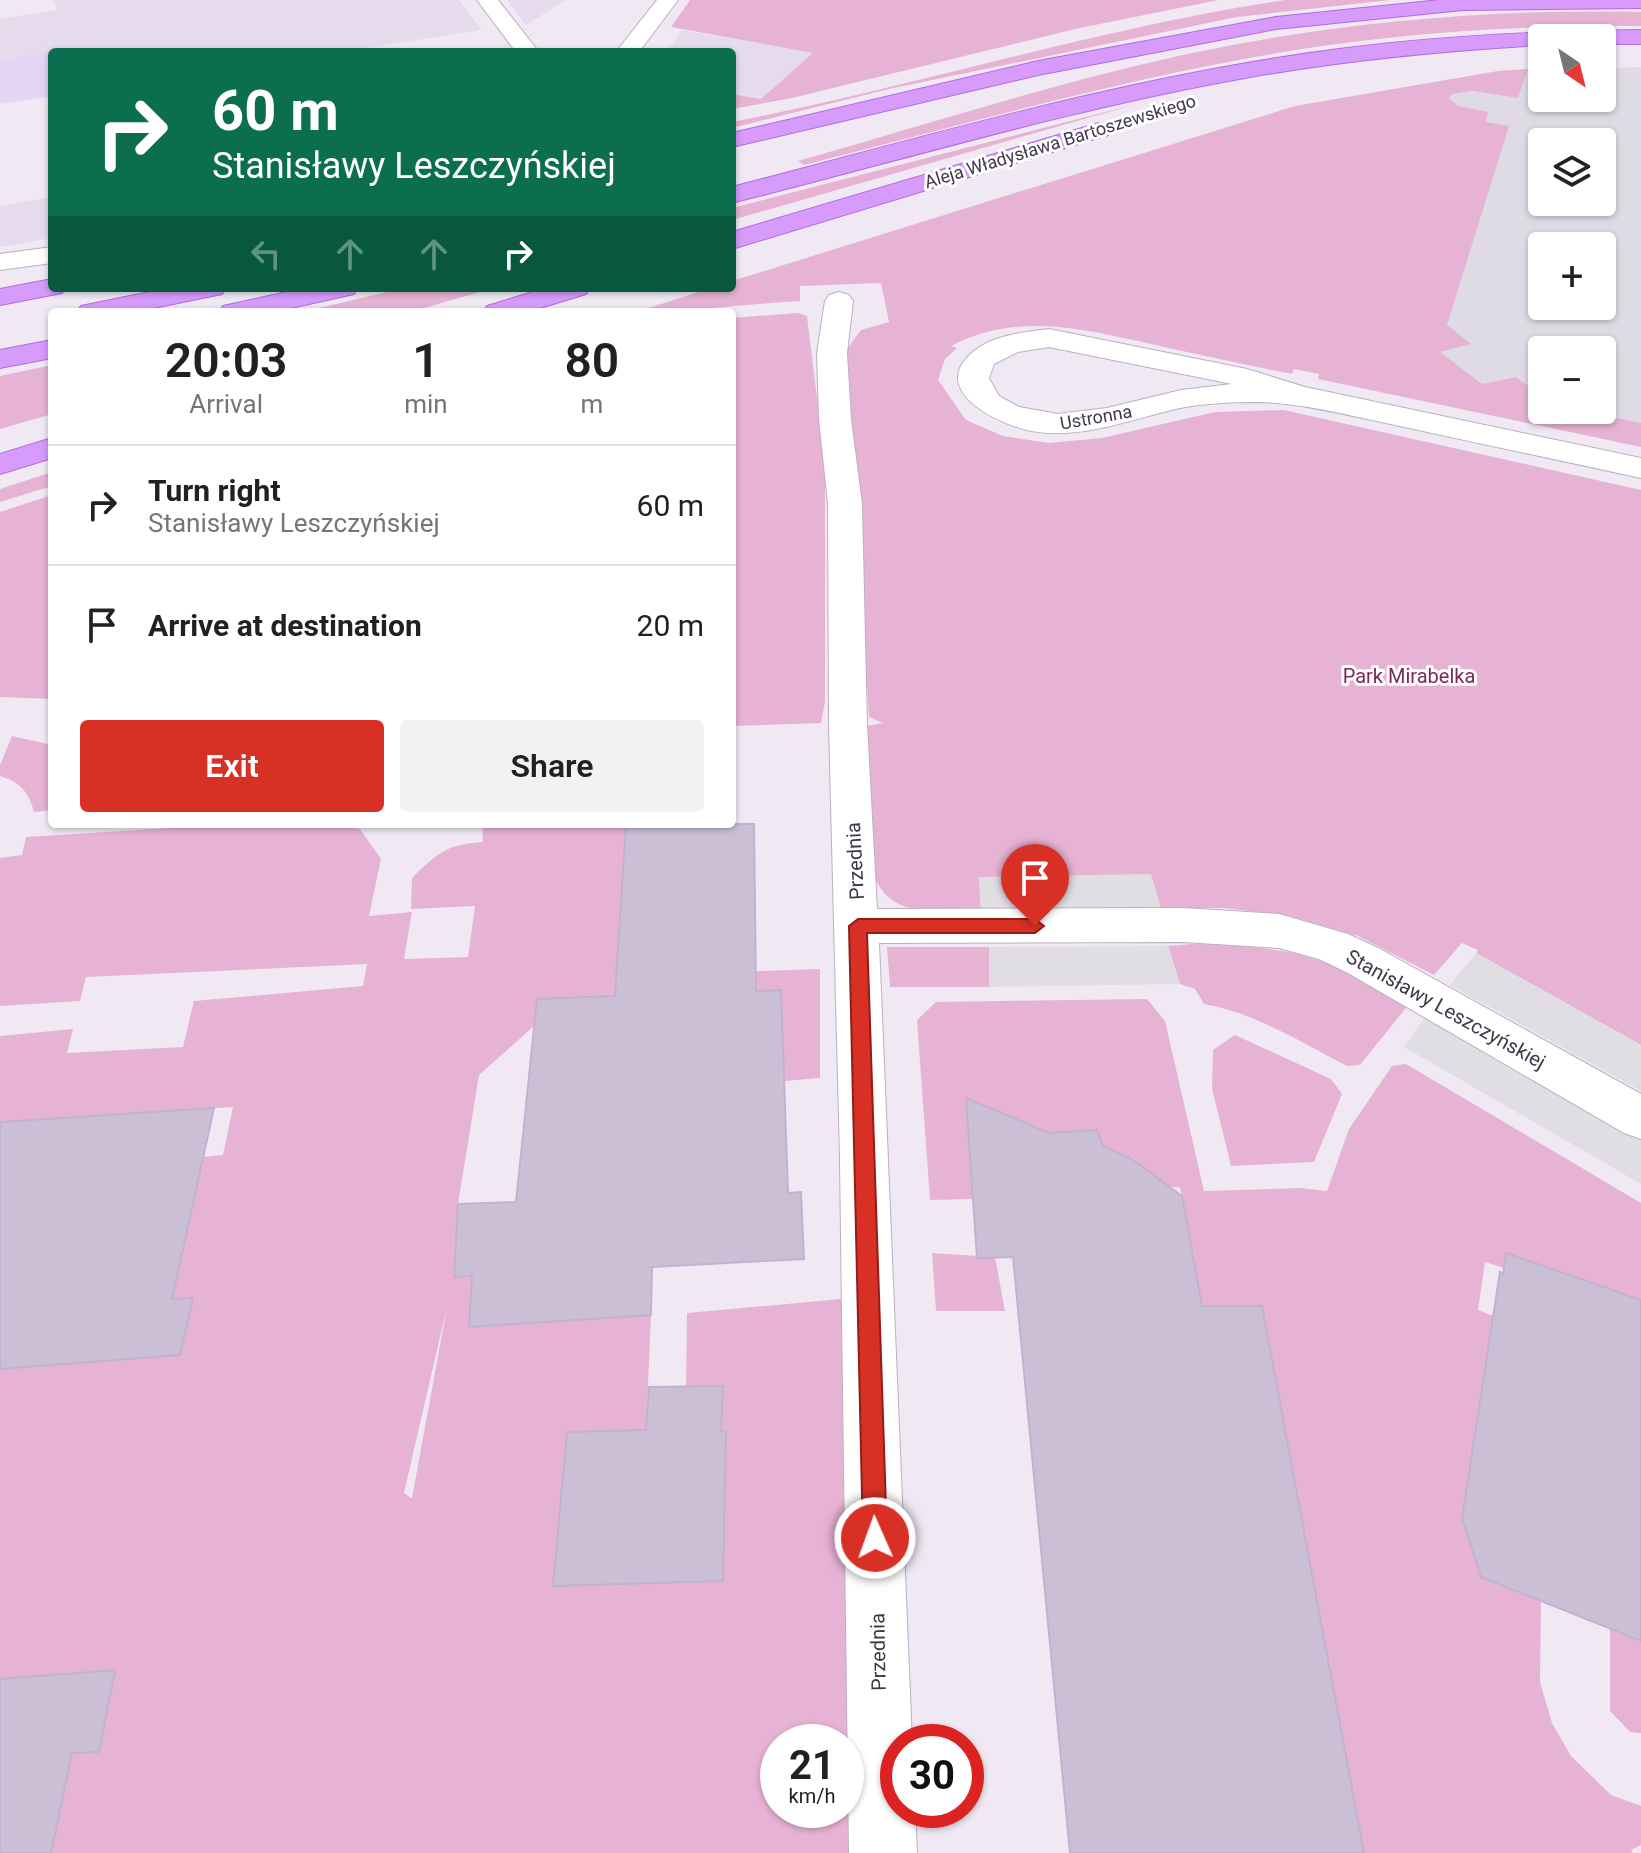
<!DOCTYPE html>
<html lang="en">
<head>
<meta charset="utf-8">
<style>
  :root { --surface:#fff; --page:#f2f2f2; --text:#202124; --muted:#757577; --line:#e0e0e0; --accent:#d93025 }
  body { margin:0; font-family:Roboto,sans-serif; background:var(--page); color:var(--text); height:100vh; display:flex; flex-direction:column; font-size:30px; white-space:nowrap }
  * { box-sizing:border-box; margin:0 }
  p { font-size:26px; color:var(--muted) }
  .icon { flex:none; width:44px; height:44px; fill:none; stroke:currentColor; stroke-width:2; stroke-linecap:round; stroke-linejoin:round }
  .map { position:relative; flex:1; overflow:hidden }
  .sheet { position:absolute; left:48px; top:308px; width:688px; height:520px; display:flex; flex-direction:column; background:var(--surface); border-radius:8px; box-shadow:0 2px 6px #0004 }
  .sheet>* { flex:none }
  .top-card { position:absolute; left:48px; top:48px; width:688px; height:244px; border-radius:8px; box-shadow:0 2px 6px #0004; background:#0b6e4f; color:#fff; overflow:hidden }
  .needle { width:52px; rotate:145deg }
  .fabs { position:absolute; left:1528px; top:24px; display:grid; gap:16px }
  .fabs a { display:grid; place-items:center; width:88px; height:88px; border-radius:8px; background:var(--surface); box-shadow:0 2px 6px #0004; font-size:40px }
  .speed { position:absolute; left:760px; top:1724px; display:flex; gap:16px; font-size:40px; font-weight:700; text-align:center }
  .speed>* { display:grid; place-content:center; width:104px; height:104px; border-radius:50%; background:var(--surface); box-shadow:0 2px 6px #0004; line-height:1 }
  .speed small { font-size:20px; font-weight:400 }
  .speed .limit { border:12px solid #d22; background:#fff; color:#111 }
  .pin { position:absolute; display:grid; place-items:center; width:68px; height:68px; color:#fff; margin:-82px -34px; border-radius:50% 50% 50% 0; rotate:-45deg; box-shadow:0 0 8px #0007 }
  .pin .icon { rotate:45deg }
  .me { position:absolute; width:88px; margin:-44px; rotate:358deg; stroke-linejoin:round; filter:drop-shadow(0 0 6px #0008) }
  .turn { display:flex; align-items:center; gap:28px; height:168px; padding:0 32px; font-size:36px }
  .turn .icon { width:104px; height:104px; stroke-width:2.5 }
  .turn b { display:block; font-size:56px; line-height:68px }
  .lanes { display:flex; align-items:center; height:76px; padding:0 32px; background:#0003; justify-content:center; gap:40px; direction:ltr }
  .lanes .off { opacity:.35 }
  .eta { display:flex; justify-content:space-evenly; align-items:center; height:136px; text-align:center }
  .eta b { font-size:48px; font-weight:600; line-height:56px }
  .cta { display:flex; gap:16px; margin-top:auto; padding:16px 32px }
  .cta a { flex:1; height:92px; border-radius:8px; background:var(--accent); color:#fff; font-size:32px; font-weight:600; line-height:92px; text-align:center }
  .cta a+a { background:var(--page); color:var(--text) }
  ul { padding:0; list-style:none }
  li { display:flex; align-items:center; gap:24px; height:120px; padding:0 32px; border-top:2px solid var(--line) }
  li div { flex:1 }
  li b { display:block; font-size:30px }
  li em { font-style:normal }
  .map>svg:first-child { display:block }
</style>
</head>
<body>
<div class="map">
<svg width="1641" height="1853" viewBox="0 0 1641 1853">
  <rect width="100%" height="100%" fill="#f0e9f4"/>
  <path fill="#e5dbec" d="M 54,0 L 459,0 L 482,30 L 339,52 L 87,52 L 85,46 L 0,59 L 0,19 L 57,10 Z
    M 507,0 L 566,0 L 526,25 Z
    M 682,30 L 814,53 L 761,99 L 732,94 L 732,52 L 667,52 Z
    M 52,197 L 52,238 L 0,247 L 0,206 Z"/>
  <path fill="#e5d5f5" d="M 86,46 L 87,52 L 52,52 L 52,96 L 0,104 L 0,59 Z"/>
  <path fill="#dfdbe4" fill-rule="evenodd" d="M 1641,67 L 1641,437 L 1410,389 L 1417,103 L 1527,71 L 1542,70 L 1542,98 L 1602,98 L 1602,68 ZM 1542,142 L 1602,142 L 1602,202 L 1542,202 ZM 1542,246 L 1602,246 L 1602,306 L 1542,306 ZM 1542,350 L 1602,350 L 1602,410 L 1542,410 Z"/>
  <path fill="#e7b3d4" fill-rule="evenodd" d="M 690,0 L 1219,0 L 1075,29 L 792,98 L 732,109 L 732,94 L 761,99 L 813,53 L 671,27 Z
    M 1285,0 L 1391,0 L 1237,17 L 889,89 L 732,128 L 732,122 C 918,86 1098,28 1285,0 Z
    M 1641,12 L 1641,26 C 1517,25 1394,33 1272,54 C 1114,81 959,126 804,165 L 798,161 C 933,123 1069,78 1207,50 C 1350,21 1496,9 1641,12 Z
    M 1542,68 L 1527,71 L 1518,98 L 1473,91 L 1452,94 L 1449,98 L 1458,106 L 1488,112 L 1486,122 L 1509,126 L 1447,325 L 1471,344 L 1440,352 L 1482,384 L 1516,377 L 1542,396 L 1542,410 L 1578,410 L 1641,423 L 1641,447 L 1318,379 L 1319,374 L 1294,369 L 1292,374 C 1248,365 1204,356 1160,346 C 1090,331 1019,310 951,346 L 957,348 L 945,359 L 938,380 L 966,420 L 1003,436 L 1049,443 L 1102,438 L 1215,412 L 1284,410 L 1641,490 L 1641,1045 L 1476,953 L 1478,950 L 1462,943 L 1434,975 L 1358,936 L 1286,915 L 1224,908 L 1161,908 L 979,877 L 981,909 C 936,910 885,922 871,866 L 867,726 L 883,723 L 869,717 L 847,349 L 861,330 L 889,322 L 881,283 L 800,286 L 800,301 C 745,304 691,312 636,312 L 711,288 L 732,288 L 732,281 L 1295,106 L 1498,71 Z
    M 1140,103 L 732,220 L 732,208 Z
    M 404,288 L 494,288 L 410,312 L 302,312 Z
    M 798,313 L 807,316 L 825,463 L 825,702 L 821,723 L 732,726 L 732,318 Z
    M 52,365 L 52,414 L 0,429 L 0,376 Z
    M 52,472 L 52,486 L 0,502 L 0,489 Z
    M 52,495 L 52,699 L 0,697 L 0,512 Z
    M 12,736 L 52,745 L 52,810 L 34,812 C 29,792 20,782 0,776 L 0,765 Z
    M 235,824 L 331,824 L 360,829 L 381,859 L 369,916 L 412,912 L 404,959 L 468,957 L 475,906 L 411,909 L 412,878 C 439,852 445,845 483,842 L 482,824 L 626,824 L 618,946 L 676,974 L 820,969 L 820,1078 L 784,1081 L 781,990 L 537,999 L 534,1026 L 479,1075 L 458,1204 L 454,1277 L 472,1276 L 470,1327 L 651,1315 L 646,1430 L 567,1433 L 723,1581 L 726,1432 L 721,1432 L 723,1386 L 686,1387 L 687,1313 L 841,1299 L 849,1853 L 51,1853 L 72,1753 L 114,1671 L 0,1679 L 0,1369 L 180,1355 L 192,1298 L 172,1299 L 203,1157 L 223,1155 L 233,1107 L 138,1113 L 134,1124 L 0,1122 L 0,1036 L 73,1029 L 67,1053 L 183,1047 L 194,1001 L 363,986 L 367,964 L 86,977 L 80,1001 L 0,1006 L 0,858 L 22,855 L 26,837 ZM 447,1307 L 412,1498 L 411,1498 L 404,1493 ZM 778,1742 L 846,1742 L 846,1810 L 778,1810 Z
    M 1218,942 L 1289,952 L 1326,962 L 1409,1004 L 1360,1065 L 1347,1066 C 1301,1042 1255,1013 1204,1004 L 1195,989 L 1180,984 L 1168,946 Z
    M 887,947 L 989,947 L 989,987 L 890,987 Z
    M 1147,999 L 1165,1021 L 1204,1191 L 1300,1188 L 1327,1191 L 1349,1129 L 1392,1066 L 1406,1064 L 1641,1203 L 1641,1300 L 1507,1254 L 1504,1268 L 1485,1262 L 1478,1310 L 1493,1316 L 1462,1518 L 1481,1577 L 1541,1600 L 1540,1682 L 1552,1723 L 1571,1756 L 1611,1795 L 1641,1806 L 1641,1845 L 1631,1850 L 1633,1853 L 1364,1853 L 1262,1306 L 1202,1306 L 1180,1187 L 1159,1188 L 1103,1146 L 1097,1130 L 1049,1133 L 967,1099 L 973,1199 L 930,1200 L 917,1020 L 936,1002 Z
    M 1235,1035 L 1331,1079 L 1342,1094 L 1314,1162 L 1231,1166 L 1212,1089 L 1213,1050 Z
    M 932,1253 L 995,1257 L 1005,1311 L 936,1311 Z
    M 1610,1625 L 1641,1639 L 1641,1733 L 1630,1732 L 1610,1711 Z"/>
  <path fill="#e0dee3" d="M 1151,874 L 1161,908 L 981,909 L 979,877 Z
    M 1168,946 L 1180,984 L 989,987 L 989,947 Z
    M 1476,953 L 1641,1045 L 1641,1091 L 1450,985 Z
    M 1427,1014 L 1641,1136 L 1641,1184 L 1404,1047 Z"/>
  <path fill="#cbbfd6" stroke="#c2b2d0" stroke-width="2" d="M 626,824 L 754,824 L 756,991 L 781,990 L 788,1193 L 801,1192 L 804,1259 L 652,1267 L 651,1315 L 469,1327 L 472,1276 L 454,1277 L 458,1204 L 516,1202 L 537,999 L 615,996 Z
    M 966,1098 L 1049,1133 L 1097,1130 L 1103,1146 L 1132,1159 L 1182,1196 L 1202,1306 L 1262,1306 L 1364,1853 L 1070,1853 L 1013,1257 L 977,1258 Z
    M 214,1108 L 172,1299 L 193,1298 L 180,1355 L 0,1369 L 0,1122 Z
    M 1506,1253 L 1641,1300 L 1641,1641 L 1481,1577 L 1462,1518 L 1500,1272 L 1503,1274 Z
    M 723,1386 L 721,1432 L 726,1431 L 723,1581 L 553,1586 L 567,1432 L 646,1430 L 649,1387 Z
    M 115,1670 L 99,1752 L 72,1753 L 51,1853 L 0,1853 L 0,1679 Z"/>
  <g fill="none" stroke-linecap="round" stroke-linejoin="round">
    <defs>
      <path id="minor" d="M 477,0 L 498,0 L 539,52 L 516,52 Z
        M 657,0 L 678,0 L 639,52 L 616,52 Z
        M 52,247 L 52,263 L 0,270 L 0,254 Z
        M 839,292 L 849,295 L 853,301 L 847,353 L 851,419 L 862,504 L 867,724 L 877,909 L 1183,908 L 1279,914 L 1348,934 L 1380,949 L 1641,1094 L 1641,1139 L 1624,1133 L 1348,973 L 1319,959 L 1279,948 L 1183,942 L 879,943 L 912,1742 L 898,1742 L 898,1810 L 915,1810 L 917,1853 L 849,1853 L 840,1159 L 829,724 L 828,504 L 819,419 L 817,353 L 825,301 L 829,295 Z
        M 1049,329 L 1247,369 L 1305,387 L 1641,458 L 1641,478 C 1564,461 1486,445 1409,428 C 1359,418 1310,404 1259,402 C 1233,402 1206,403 1180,408 C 1131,419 1082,440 1031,431 C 998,424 926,390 974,351 C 993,335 1025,332 1049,329 ZM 1049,347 L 1232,384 L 1181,390 L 1107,408 L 1058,414 L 1019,407 L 999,396 L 989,378 L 994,364 L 1018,352 Z"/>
      <path id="major" d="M 1440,0 L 1641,0 L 1641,8 L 1463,10 L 1276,29 L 1038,75 L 732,147 L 732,133 L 1038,61 L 1276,17 Z
        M 1641,30 L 1641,44 L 1602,44 L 1602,38 L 1542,38 L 1542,45 C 1438,51 1336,61 1234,80 C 1064,111 899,161 732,203 L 732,187 C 932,135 1134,75 1339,49 C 1440,36 1540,31 1641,30 Z
        M 1099,123 L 1108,125 L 1111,130 L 1108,135 L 732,249 L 732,232 Z
        M 52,279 L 52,288 L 65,288 L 62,293 L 0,305 L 0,289 Z
        M 169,288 L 226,288 L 222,294 L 134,312 L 77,312 L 81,306 Z
        M 305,288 L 358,288 L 354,294 L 273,312 L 219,312 L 223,306 Z
        M 546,288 L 590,288 L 586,294 L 527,312 L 483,312 L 487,306 Z
        M 52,340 L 52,358 L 0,368 L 0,350 Z
        M 52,438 L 52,458 L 0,474 L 0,454 Z"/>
    </defs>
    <use href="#minor" stroke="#baafc3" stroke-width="2"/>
    <use href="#major" stroke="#b36ae1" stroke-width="2"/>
    <use href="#minor" fill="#fff" fill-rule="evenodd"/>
    <use href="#major" fill="#d79bfc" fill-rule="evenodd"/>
  </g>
  <path fill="#d93025" stroke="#8d1f18" stroke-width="2" d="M 858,919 L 1035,919 L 1044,926 L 1035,933 L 867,933 L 887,1538 L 883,1547 L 875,1550 L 866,1547 L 863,1538 L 849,926 Z"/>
  <g text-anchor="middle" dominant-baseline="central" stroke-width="6" stroke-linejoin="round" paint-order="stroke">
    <g font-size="18" fill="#403848" stroke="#fff">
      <text transform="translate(1060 141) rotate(-17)">Aleja Władysława Bartoszewskiego</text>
      <text transform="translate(1096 417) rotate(-10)">Ustronna</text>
    </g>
    <g font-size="20" fill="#792c50" stroke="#fff">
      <text x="1409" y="676">Park Mirabelka</text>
    </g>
    <g font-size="20" fill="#403848" stroke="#fff">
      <text transform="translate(855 861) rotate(-93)">Przednia</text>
      <text transform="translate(1446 1009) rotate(29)">Stanisławy Leszczyńskiej</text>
      <text transform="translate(878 1652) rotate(-91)">Przednia</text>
    </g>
  </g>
</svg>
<div class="fabs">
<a><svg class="needle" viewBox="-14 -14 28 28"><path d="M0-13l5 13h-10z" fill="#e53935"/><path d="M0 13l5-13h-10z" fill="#757577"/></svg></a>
<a><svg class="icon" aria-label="layers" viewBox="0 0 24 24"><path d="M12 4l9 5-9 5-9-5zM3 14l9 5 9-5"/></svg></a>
<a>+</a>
<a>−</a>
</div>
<div class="speed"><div>21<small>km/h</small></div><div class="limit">30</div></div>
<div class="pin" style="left:1035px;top:926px;background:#d93025"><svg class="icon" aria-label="arrive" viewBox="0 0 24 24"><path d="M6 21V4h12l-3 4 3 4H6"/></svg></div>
<svg class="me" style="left:875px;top:1538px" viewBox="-20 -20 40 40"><circle r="17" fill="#d93025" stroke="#fff" stroke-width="3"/><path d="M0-11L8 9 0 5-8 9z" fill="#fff"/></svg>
<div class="top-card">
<div class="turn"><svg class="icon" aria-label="right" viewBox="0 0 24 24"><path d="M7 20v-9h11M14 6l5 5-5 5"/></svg><div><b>60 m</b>Stanisławy Leszczyńskiej</div></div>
<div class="lanes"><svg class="icon off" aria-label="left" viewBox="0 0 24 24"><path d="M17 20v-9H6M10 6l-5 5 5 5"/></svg><svg class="icon off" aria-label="ahead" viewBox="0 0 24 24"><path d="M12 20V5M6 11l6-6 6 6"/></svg><svg class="icon off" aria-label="ahead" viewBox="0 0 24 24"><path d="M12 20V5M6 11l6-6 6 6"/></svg><svg class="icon" aria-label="right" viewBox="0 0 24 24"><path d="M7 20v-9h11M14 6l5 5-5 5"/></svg></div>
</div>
<section class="sheet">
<div class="eta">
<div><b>20:03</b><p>Arrival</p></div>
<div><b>1</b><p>min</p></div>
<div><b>80</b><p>m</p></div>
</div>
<ul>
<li><svg class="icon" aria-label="right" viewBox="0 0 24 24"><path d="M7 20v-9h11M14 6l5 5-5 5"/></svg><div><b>Turn right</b><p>Stanisławy Leszczyńskiej</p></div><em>60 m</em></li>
<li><svg class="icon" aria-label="arrive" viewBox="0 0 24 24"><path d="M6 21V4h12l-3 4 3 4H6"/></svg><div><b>Arrive at destination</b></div><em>20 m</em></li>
</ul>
<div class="cta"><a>Exit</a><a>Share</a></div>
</section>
</div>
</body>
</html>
